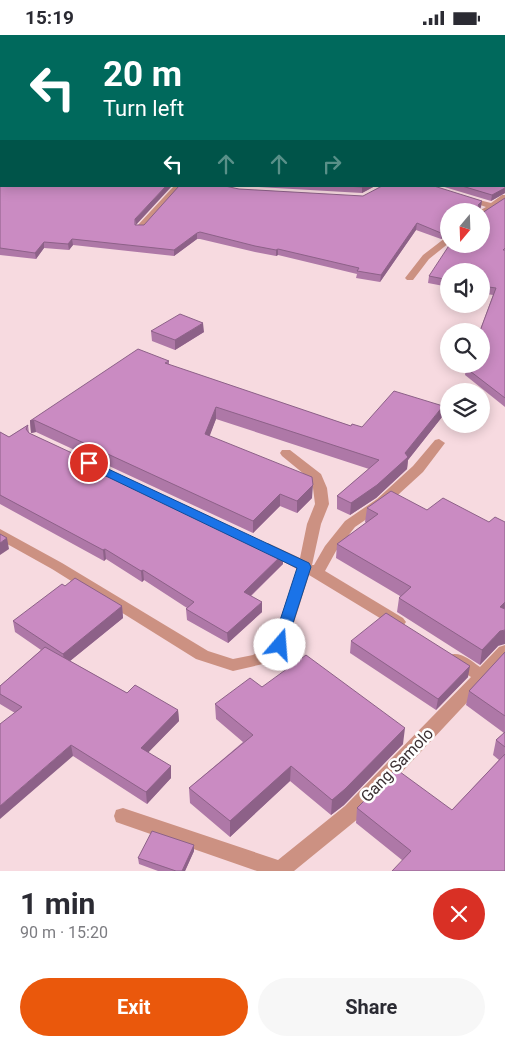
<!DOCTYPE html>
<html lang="en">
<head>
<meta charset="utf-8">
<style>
  :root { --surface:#fff; --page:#f7f7f7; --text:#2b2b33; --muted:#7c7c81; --accent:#ea580c }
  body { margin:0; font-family:Roboto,sans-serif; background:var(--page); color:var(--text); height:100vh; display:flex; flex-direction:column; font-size:19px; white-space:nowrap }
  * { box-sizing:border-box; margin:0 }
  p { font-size:16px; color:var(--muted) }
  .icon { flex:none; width:28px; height:28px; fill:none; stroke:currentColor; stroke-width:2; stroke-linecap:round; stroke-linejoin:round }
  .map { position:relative; height:836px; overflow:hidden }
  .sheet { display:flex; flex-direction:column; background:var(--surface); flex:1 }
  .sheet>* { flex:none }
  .guide { position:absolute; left:0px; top:0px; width:505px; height:152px; box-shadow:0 2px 12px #0003; background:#00695c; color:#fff; overflow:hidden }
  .needle { width:32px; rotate:199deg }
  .tools { position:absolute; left:440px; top:168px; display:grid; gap:10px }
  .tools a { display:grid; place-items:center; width:50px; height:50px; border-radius:50%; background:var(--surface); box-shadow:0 2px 12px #0003; font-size:25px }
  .pin { position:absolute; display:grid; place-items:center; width:42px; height:42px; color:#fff; margin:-21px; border:2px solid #fff; border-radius:50%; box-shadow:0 1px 5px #0007 }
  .me { position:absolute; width:55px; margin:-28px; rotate:18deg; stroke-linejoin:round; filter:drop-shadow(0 0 4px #0008) }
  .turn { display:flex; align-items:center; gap:18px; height:105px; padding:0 20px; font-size:22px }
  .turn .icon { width:65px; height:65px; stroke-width:2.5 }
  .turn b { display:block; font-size:35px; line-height:42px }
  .lanes { display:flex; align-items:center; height:48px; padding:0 20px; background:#0003; justify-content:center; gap:25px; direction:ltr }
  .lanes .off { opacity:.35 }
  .round { display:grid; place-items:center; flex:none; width:52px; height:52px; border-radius:26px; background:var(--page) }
  .overview { display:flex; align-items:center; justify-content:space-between; height:85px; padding:0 20px }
  h1 { font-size:30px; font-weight:700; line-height:38px }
  .cta { display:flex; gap:10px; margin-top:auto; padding:10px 20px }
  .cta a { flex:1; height:58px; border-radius:30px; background:var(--accent); color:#fff; font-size:20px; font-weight:700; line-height:58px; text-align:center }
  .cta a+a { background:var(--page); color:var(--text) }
  .status { display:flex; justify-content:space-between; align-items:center; height:35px; padding:0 25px; background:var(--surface); direction:ltr }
  .status svg { height:14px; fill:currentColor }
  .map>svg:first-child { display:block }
</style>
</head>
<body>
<div class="status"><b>15:19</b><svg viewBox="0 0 49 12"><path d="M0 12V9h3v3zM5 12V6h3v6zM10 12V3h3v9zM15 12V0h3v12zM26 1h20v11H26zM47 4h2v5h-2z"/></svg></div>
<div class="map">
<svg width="505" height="836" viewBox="0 0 505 836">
  <rect width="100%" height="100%" fill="#f7dae0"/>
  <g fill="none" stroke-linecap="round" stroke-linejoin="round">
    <path fill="#cc9182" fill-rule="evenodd" d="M 174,151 L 183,151 L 143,195 L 137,195 L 137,191 Z
      M 502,160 L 505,160 L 505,166 L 481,182 L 481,176 L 479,176 L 486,172 L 463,164 L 467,162 L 491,168 Z
      M 449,200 L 449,208 L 429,224 L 413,245 L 407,245 L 405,243 L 423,220 Z
      M 439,404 L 445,408 L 423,437 L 387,470 L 355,492 L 336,516 L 325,536 L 403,583 L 406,587 L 403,591 L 398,593 L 393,591 L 309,540 L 286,613 L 263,629 L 233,636 L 196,624 L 52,534 L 0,505 L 0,494 L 62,528 L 208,616 L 233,624 L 253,620 L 273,606 L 297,534 L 263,516 L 261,513 L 263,510 L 268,508 L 300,523 L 307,489 L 315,469 L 313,453 L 310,444 L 282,421 L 280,418 L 282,415 L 290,415 L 321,439 L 327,453 L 329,469 L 321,489 L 312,530 L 314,530 L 325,511 L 345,486 L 377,464 L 413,431 L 435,405 Z
      M 505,610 L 505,626 L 488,645 L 359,783 L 294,836 L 257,836 L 116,787 L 114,781 L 116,775 L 123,773 L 278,825 L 345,771 L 471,642 L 449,628 L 447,624 L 449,620 C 461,616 471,626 480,632 L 499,612 Z"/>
  </g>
  <path fill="#ae78a7" d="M 0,0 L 505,0 L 505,31 L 504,31 L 504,1 L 1,1 L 1,49 L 0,49 Z
    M 0,50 L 136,190 L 144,190 L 239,154 L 481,172 L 480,174 L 449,176 L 449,198 L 441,204 L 416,195 L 380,247 L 356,243 L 357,239 L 278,220 L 276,221 L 255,217 L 200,204 L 197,204 L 174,221 L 73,210 L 69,215 L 44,213 L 36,224 L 0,220 Z
    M 505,112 L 505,158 L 491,166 L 441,151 L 504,151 Z
    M 241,151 L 375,151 L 362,158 Z
    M 505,163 L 505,372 L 465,340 L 466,333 L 493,260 L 481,258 L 481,236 L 449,236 L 449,252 L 428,248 L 429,241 L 482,178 Z
    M 151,296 L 204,297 L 175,315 L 152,306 Z
    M 169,326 L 169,330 L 351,391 L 362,392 L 442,382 L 408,425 L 407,434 L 376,463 L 350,480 L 337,474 L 337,461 L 369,434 L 216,384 L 209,401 L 312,463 L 297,478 L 280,471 L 253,498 L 36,397 L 31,398 L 30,386 Z
    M 28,390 L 29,398 L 283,519 L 283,529 L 251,561 L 262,577 L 228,608 L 187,585 L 186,574 L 187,573 L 144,545 L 142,547 L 106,524 L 104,526 L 0,469 L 0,397 L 9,402 Z
    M 391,456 L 498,611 L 480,630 L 397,577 L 399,563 L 400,561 L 336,523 L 337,509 L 366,488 L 365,487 L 367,473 Z
    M 65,551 L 122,571 L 123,583 L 70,626 L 127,658 L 178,675 L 179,686 L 148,717 L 171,743 L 147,769 L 73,721 L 15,678 L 0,669 L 0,651 L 41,615 L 15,597 L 13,586 Z
    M 351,606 L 468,642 L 436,675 L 350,618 Z
    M 505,617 L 505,836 L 402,825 L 356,788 L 357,773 L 452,775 L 499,725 L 493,720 L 496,705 L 504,698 L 466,670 L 469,656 Z
    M 262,652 L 403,709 L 344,770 L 331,780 L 290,746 L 230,802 L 190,768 L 189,753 L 243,707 L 216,684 L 215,669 Z
    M 194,816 L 185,836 L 158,836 L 139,829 L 138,823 Z"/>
  <path fill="#8d6188" d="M 166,151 L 172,151 L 136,190 L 136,196 L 135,184 Z
    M 364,151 L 375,151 L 362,158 L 362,152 Z
    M 505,153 L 505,158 L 491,166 L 492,160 Z
    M 482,166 L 481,172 L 477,176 L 478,170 Z
    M 417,188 L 416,195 L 380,247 L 381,240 Z
    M 449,193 L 449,198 L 441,204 L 441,198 Z
    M 197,198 L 197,204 L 174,221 L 174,215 Z
    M 72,204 L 73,210 L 69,215 L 68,209 Z
    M 44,207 L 44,213 L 36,224 L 35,218 Z
    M 278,214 L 278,220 L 276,221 L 276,215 Z
    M 203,288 L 204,297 L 175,315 L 175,305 Z
    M 443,371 L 442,382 L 408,425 L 407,434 L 376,463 L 350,480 L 351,468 L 405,418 Z
    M 216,372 L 216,384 L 206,411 L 205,399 Z
    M 34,385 L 36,397 L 31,398 L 30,386 Z
    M 313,450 L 312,463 L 297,478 L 297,466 Z
    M 280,459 L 280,471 L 253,498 L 253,486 Z
    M 7,503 L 9,514 L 0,520 L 0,508 Z
    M 105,514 L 106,524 L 104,526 L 103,515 Z
    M 283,519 L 283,529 L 244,567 L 244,557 Z
    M 143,535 L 144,545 L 142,547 L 141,536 Z
    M 262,567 L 262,577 L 228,608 L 227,598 Z
    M 505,567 L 505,579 L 500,572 Z
    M 122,571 L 123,583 L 65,630 L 63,619 Z
    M 505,595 L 505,609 L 498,611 L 480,630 L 482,615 L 500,596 Z
    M 470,631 L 468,642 L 436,675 L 438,664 Z
    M 178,675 L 179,686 L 142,724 L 141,713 Z
    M 405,693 L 403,709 L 344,770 L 331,780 L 332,765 Z
    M 71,710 L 73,721 L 0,784 L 0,771 Z
    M 171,731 L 171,743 L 147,769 L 146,757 Z
    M 291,731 L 290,746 L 230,802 L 230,786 Z
    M 194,810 L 194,816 L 185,836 L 182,836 Z"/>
  <path fill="#ca8bc2" stroke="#8d6188" d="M 0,0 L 505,0 L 505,26 L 504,26 L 504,1 L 1,1 L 1,44 L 0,44 Z
    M 504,33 L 505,33 L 505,105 L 504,105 Z
    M 0,50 L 1,50 L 1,151 L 166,151 L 135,184 L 135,190 L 144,190 L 179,151 L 225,151 L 239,154 L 363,161 L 382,151 L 434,151 L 482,166 L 478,170 L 481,176 L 449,176 L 449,193 L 441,198 L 417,188 L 381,240 L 357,236 L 359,233 L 278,214 L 276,215 L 255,211 L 200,197 L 197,198 L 174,215 L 72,204 L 68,209 L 44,207 L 35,218 L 0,213 Z
    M 504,112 L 505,112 L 505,153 L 492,160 L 462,151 L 504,151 Z
    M 345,151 L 364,151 L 362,152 Z
    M 505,163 L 505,213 L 503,215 L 505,215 L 505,363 L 466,333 L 468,329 L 481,329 L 481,296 L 480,296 L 496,253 L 481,251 L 481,236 L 449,236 L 449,245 L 429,241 L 450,209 L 481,209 L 481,177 L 482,178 Z
    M 180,279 L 203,288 L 175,305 L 151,296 Z
    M 138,314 L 169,326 L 165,328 L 351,391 L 352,389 L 362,392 L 394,356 L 443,371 L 405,418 L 408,422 L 377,450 L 351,468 L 337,461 L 379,425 L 216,372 L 205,399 L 312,442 L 313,450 L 297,466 L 280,459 L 253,486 L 34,385 L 30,386 Z
    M 28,390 L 26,394 L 29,398 L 199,477 L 283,519 L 244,557 L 262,567 L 227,598 L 186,574 L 194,567 L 143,535 L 141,536 L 105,514 L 103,515 L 0,460 L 0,397 L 9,402 Z
    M 391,456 L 427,475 L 443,463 L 489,487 L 495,482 L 505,487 L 505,567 L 500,572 L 505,574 L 505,595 L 500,596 L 482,615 L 399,563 L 411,552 L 337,509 L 378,479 L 367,473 Z
    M 0,499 L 7,503 L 0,508 Z
    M 75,543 L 122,571 L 63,619 L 13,586 L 62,549 L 65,551 Z
    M 386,578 L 470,631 L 438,664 L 351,606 Z
    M 45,612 L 127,658 L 135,650 L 178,675 L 141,713 L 171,731 L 146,757 L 71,710 L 0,771 L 0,689 L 22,672 L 0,659 L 0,651 Z
    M 505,617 L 505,681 L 469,656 Z
    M 306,620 L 405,693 L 345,754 L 332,765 L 291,731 L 230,786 L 189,753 L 253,700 L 215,669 L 250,643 L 262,652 Z
    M 505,697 L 505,712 L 496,705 Z
    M 505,719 L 505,836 L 392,836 L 411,816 L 357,773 L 396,734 L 452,775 Z
    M 152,796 L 194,810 L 182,836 L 176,836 L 138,823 Z"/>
  <path fill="#1a73e8" stroke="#114b97" d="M 89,425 L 309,528 L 311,532 L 285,613 L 280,615 L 275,613 L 272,610 L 297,533 L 85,431 L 83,428 Z"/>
  <g text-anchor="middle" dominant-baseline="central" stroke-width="5" stroke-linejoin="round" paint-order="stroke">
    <g font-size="16" fill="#3c3133" stroke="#fff">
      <text transform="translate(397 730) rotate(-46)">Gang Samolo</text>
    </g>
  </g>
</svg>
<div class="tools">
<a><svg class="needle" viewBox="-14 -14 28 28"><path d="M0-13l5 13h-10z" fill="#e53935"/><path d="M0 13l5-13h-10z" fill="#7c7c81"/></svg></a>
<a><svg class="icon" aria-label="sound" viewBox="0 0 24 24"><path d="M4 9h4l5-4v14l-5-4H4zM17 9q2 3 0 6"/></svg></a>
<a><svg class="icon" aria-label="search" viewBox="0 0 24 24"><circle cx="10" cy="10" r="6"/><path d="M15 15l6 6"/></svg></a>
<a><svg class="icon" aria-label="layers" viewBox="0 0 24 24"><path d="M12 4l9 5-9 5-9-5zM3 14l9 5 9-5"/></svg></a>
</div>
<div class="pin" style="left:89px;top:428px;background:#d93025"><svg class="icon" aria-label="arrive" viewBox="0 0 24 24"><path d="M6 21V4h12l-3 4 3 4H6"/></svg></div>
<svg class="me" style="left:280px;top:610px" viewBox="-20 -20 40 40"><circle r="19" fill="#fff"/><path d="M0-13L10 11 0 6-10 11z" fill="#1a73e8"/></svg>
<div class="guide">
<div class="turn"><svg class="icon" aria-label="left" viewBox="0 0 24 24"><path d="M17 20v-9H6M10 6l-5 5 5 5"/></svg><div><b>20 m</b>Turn left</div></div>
<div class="lanes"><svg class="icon" aria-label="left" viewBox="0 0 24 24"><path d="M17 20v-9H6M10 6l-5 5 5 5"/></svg><svg class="icon off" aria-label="ahead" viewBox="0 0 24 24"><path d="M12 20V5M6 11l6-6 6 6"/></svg><svg class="icon off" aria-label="ahead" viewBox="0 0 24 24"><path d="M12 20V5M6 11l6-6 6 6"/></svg><svg class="icon off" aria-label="right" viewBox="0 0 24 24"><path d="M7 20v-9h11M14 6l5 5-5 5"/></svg></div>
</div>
</div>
<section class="sheet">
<div class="overview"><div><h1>1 min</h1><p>90 m · 15:20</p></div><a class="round" style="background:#d93025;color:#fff"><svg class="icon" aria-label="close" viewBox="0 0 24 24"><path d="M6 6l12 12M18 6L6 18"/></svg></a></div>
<div class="cta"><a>Exit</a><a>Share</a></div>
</section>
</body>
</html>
